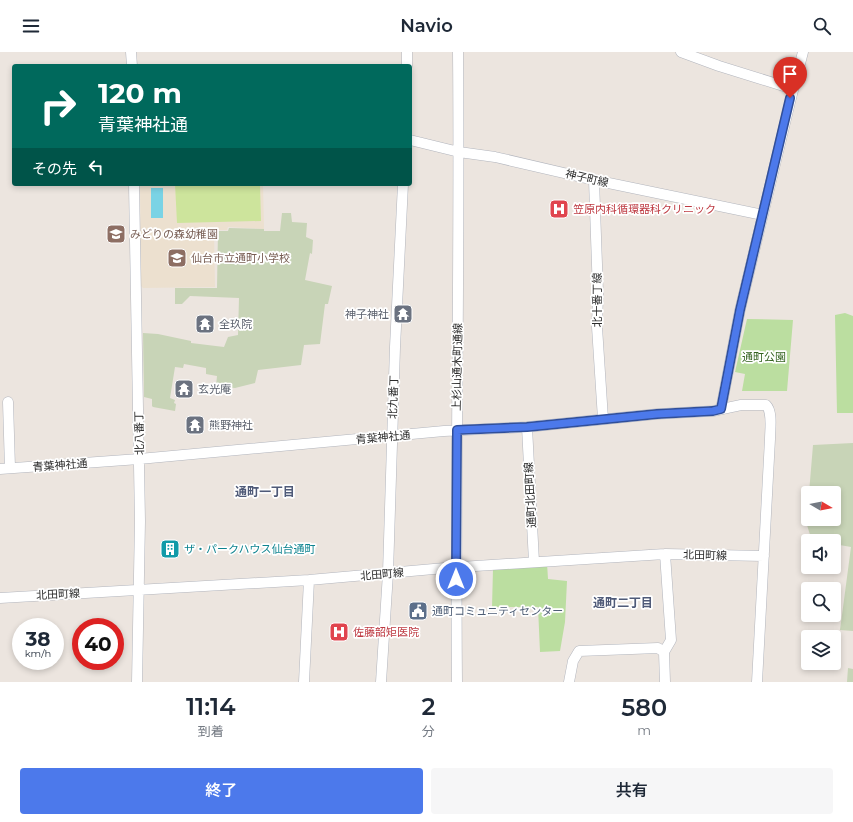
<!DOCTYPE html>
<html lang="ja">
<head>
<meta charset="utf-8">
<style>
  :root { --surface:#fff; --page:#f6f6f7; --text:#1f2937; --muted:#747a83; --accent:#4c79eb }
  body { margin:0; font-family:Montserrat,"Noto Sans JP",sans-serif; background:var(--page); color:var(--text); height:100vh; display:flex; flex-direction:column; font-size:15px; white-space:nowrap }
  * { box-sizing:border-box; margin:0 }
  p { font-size:13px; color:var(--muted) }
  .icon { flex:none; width:22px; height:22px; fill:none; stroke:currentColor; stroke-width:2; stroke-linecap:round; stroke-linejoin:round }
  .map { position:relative; height:630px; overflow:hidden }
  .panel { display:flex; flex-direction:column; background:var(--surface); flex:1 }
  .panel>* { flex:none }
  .banner { position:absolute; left:12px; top:12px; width:400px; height:122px; border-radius:4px; box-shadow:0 2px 6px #0003; background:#00695c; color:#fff; overflow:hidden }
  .needle { width:26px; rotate:100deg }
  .tools { position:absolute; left:801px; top:434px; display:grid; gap:8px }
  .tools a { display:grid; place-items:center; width:40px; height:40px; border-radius:4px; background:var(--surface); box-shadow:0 2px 6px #0003; font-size:20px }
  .speed { position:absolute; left:12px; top:566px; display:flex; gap:8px; font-size:20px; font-weight:700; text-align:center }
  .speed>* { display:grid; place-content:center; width:52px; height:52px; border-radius:50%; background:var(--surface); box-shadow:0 2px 6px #0003; line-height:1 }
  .speed small { font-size:10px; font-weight:400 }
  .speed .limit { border:6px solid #d22; background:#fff; color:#111 }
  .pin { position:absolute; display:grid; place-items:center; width:34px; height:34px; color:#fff; margin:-41px -17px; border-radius:50% 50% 50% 0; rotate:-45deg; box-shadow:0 0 4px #0007 }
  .pin .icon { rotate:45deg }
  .me { position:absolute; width:44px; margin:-22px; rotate:0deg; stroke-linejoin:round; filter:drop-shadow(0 0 3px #0008) }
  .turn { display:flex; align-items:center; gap:14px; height:84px; padding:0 20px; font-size:18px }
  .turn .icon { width:52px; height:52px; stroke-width:2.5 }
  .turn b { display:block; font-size:28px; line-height:34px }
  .then { display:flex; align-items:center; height:38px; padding:0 20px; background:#0003; gap:8px; font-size:15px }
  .eta { display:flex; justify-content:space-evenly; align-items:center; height:68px; text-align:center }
  .eta b { font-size:24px; font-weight:600; line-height:28px }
  .action { display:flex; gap:8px; margin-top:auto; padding:8px 20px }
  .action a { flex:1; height:46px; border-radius:4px; background:var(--accent); color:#fff; font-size:16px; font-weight:600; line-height:46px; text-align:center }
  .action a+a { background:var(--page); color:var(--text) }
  header { display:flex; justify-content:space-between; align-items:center; height:52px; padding:0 20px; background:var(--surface); font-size:18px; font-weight:600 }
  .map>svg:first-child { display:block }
</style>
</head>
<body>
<header><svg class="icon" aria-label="menu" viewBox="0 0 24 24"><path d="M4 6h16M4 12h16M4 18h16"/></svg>Navio<svg class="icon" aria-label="search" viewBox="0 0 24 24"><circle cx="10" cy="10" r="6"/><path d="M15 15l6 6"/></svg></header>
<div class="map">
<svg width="853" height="630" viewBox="0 0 853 630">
  <rect width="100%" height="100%" fill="#ece5df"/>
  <path fill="#ece0cf" d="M 140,132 L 263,132 L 264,177 L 228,175 L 227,178 L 214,178 L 215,235 L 143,236 L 141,234 Z"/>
  <path fill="#bbdea0" d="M 845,261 L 853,264 L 853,361 L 837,361 L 835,263 Z
    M 747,267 L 793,268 L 787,339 L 742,339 L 745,322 L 735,320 Z
    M 547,511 L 548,527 L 567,529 L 565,570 L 560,599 L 540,600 L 538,555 L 492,555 L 493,517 Z"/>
  <path fill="#c8d4b7" d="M 282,161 L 291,161 L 292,170 L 307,171 L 306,185 L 313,188 L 312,202 L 310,201 L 305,228 L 332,234 L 328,252 L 325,252 L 320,292 L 304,293 L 301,313 L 258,318 L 255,331 L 235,336 L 216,334 L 217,324 L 206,322 L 206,316 L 184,312 L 183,316 L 175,315 L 170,346 L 175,348 L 174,351 L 176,352 L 175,359 L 153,355 L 152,354 L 152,347 L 144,345 L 143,281 L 158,282 L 191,289 L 191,291 L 224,295 L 228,285 L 238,283 L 239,246 L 190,244 L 182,252 L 175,252 L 175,236 L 217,236 L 218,179 L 228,179 L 229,176 L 264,177 L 264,179 L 280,179 Z
    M 853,391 L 853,579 L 840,578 L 851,495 L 834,492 L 834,489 L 812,489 L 806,470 L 808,453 L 808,467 L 834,467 L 834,441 L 809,441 L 813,393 Z
    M 848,616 L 853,617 L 853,630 L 847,630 Z"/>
  <path fill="#cde49c" d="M 175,132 L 260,132 L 261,169 L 177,171 Z"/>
  <path fill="#7ad3e5" d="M 151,136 L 163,136 L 163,166 L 151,166 Z"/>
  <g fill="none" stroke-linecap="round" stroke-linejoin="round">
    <defs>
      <path id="minor" d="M 131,0 L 132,14
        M 681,0 L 719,14 L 793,37
        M 407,14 L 407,0
        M 410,88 L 459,100 L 495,105 L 594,128 L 763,163
        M 594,128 L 598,241 L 597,275 L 603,367
        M 134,132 L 140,469 L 137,630
        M 8,350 L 10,416
        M 721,357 L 740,258 L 791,46 L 803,0
        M 527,375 L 534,510
        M 0,417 L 139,407 L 444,379 L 527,375 L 657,362 L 713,359 L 741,353 L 766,353 C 773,360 770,377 770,387 L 757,630
        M 0,546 L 309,528 L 445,516 L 665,502 L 764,504
        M 304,630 L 309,528
        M 381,630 L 388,521 L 395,295 L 403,132
        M 457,630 C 455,420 460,210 458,0
        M 569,630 L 573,609 L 579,599 L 658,596 L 664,600
        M 665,630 L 664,600 L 671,588 L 665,502"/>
    </defs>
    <use href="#minor" stroke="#b2b5bd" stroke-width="11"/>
    <use href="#minor" stroke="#fff" stroke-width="10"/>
  </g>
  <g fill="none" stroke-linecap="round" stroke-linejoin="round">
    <defs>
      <path id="route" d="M 456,527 L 457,378 L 527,375 L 657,362 L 713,359 L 721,357 L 740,258 L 790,46"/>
    </defs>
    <use href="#route" stroke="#314f99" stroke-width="10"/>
    <use href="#route" stroke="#4c79eb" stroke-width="7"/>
  </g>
  <defs>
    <symbol id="hospital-square" viewBox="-11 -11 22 22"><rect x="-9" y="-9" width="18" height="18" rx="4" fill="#e0444e" stroke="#fff"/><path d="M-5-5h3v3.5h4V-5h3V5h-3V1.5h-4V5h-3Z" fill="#fff"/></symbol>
    <symbol id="school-square" viewBox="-11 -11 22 22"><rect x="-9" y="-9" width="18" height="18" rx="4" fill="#8d6e63" stroke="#fff"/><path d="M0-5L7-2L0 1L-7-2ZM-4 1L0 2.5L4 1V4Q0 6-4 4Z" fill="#fff"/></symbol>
    <symbol id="temple-square" viewBox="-11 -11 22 22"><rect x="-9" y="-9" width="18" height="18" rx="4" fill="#6b7280" stroke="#fff"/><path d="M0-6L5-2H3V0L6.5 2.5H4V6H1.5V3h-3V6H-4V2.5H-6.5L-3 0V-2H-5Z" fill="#fff"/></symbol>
    <symbol id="building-square" viewBox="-11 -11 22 22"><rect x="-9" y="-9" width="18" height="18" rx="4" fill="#0f9aa8" stroke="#fff"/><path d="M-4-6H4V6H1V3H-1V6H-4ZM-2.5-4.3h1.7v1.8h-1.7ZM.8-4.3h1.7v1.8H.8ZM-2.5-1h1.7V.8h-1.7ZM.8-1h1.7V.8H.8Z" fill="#fff"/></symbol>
    <symbol id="civic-square" viewBox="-11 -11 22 22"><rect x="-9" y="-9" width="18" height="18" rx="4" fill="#5c6f8a" stroke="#fff"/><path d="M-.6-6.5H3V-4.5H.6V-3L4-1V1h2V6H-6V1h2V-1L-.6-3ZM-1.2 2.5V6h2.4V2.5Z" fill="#fff"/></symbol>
  </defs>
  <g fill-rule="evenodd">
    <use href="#hospital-square" x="548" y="146" width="22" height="22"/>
    <use href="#school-square" x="105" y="171" width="22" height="22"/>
    <use href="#school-square" x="166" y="195" width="22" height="22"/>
    <use href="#temple-square" x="392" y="251" width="22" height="22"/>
    <use href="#temple-square" x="194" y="261" width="22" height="22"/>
    <use href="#temple-square" x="173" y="326" width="22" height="22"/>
    <use href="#temple-square" x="184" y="362" width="22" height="22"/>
    <use href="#building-square" x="159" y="486" width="22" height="22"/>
    <use href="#civic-square" x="407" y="548" width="22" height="22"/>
    <use href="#hospital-square" x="328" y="569" width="22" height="22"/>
  </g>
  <g text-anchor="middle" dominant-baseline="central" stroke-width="3.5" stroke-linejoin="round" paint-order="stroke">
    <g font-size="11" fill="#2b2b2b" stroke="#fff">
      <text transform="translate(587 126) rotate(13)">神子町線</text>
      <text transform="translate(597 248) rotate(-90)">北十番丁線</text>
      <text transform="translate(457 315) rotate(-89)">上杉山通木町通線</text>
      <text transform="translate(393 345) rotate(-88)">北九番丁</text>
      <text transform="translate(139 381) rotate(-91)">北八番丁</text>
      <text transform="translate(383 385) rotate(-5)">青葉神社通</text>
      <text transform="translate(60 413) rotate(-4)">青葉神社通</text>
      <text transform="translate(530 443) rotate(-93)">通町北田町線</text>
      <text transform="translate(705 503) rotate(1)">北田町線</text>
      <text transform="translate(382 522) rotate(-5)">北田町線</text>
      <text transform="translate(58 542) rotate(-3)">北田町線</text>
    </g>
    <g font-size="11" fill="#be3a42" stroke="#fff" text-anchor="start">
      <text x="573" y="157">笠原内科循環器科クリニック</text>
      <text x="353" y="580">佐藤韶矩医院</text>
    </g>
    <g font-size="11" fill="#785e54" stroke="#fff" text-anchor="start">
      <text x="130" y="182">みどりの森幼稚園</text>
      <text x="191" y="206">仙台市立通町小学校</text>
    </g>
    <g font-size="11" fill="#5b616d" stroke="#fff" text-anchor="start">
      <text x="389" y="262" text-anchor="end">神子神社</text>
      <text x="219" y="272">全玖院</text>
      <text x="198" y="337">玄光庵</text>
      <text x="209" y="373">熊野神社</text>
    </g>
    <g font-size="11" fill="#356320" stroke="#fff">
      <text x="764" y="305">通町公園</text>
    </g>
    <g font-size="11" fill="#0d838f" stroke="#fff" text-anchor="start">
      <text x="184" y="497">ザ・パークハウス仙台通町</text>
    </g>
    <g font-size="11" fill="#4e5e75" stroke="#fff" text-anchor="start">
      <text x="432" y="559">通町コミュニティセンター</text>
    </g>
    <g font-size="12" font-weight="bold" fill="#4f5a78" stroke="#fff">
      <text x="265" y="439">通町一丁目</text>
      <text x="623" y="550">通町二丁目</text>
    </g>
  </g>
</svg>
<div class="tools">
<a><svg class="needle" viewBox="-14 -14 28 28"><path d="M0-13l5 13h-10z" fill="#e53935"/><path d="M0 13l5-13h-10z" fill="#747a83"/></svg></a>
<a><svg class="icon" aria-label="sound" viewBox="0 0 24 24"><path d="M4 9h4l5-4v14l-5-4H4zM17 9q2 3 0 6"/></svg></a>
<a><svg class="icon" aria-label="search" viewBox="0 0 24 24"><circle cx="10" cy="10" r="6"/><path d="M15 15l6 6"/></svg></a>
<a><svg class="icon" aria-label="layers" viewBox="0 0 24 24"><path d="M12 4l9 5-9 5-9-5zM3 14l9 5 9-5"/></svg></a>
</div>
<div class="speed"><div>38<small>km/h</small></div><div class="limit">40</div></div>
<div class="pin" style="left:790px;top:46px;background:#d93025"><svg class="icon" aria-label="arrive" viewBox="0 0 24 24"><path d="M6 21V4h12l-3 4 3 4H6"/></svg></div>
<svg class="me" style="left:456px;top:527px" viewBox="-20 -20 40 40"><circle r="17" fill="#4c79eb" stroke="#fff" stroke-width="3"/><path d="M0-11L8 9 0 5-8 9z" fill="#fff"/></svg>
<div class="banner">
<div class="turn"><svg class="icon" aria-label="right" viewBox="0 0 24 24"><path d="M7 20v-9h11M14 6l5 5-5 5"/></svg><div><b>120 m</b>青葉神社通</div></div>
<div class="then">その先<svg class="icon" aria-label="left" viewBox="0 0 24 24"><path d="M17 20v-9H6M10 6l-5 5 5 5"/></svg></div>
</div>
</div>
<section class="panel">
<div class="eta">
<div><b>11:14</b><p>到着</p></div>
<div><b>2</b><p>分</p></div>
<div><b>580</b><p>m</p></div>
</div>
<div class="action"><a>終了</a><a>共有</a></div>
</section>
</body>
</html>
